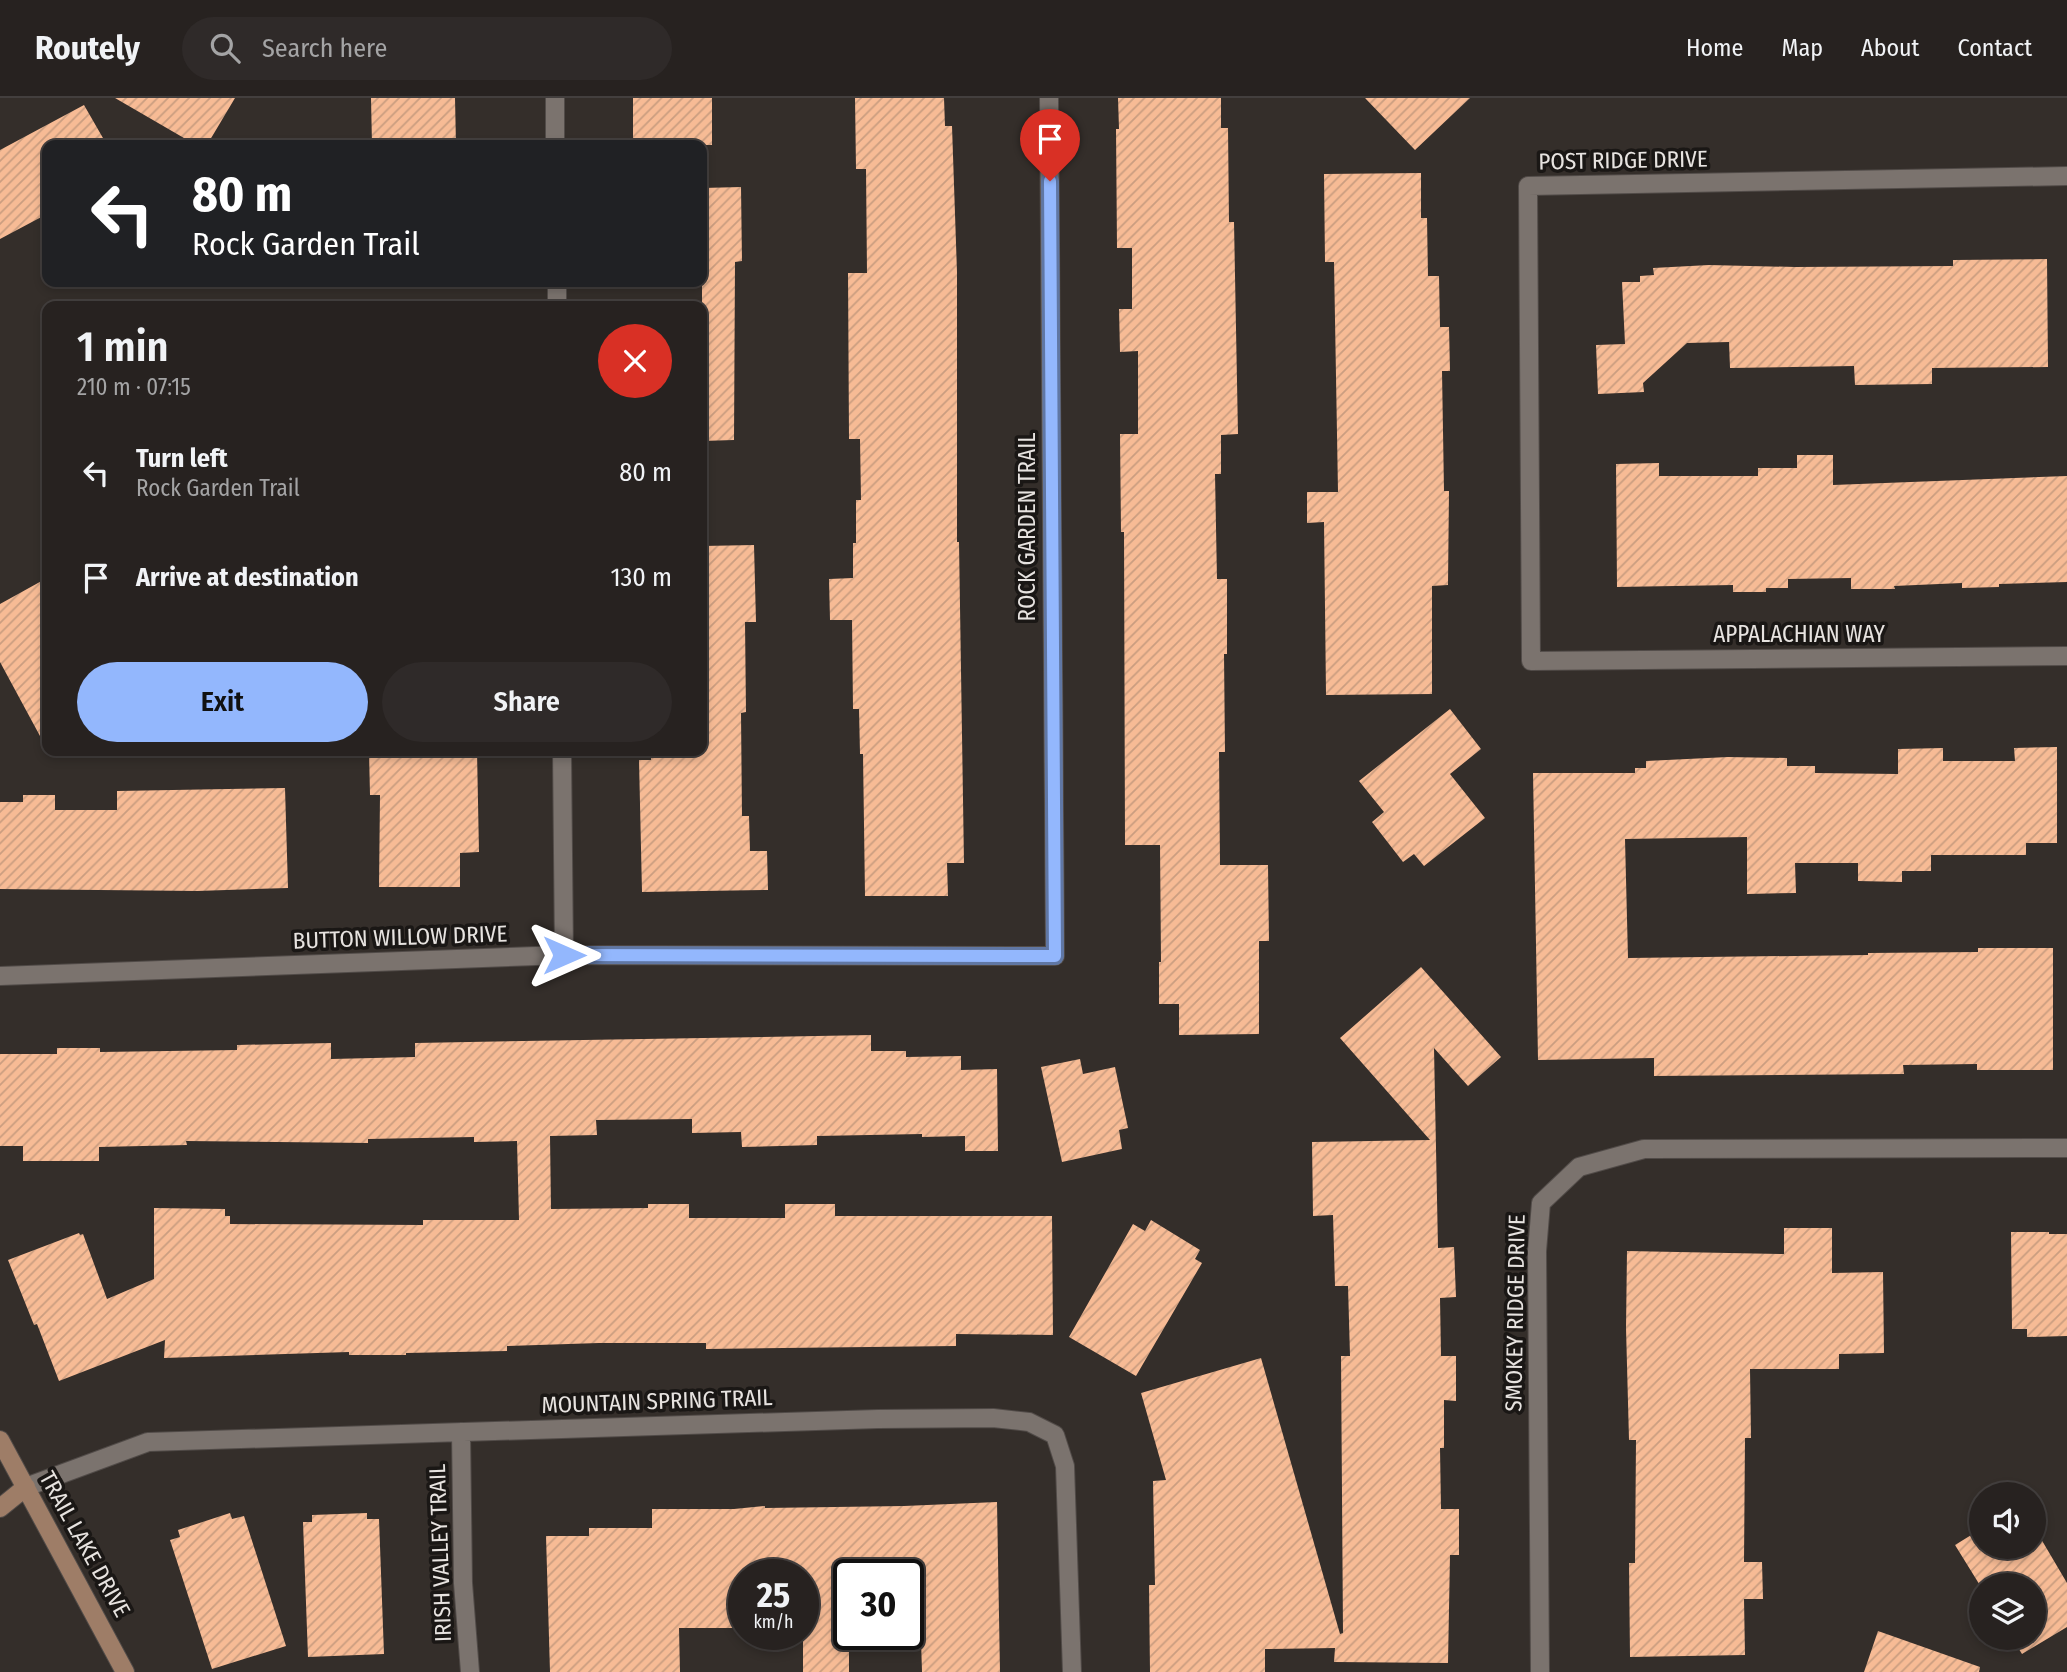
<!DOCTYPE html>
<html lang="en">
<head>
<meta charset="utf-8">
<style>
  :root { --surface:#272220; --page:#2f2a29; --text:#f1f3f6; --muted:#a4a4a5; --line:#433f3e; --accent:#93b7fd }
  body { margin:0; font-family:"Fira Sans Condensed",sans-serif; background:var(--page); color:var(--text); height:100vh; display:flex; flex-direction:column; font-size:26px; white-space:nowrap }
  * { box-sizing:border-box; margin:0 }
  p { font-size:23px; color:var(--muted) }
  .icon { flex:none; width:38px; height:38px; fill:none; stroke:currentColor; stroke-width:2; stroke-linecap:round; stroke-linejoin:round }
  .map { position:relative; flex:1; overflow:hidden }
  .sheet { position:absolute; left:42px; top:203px; width:665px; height:455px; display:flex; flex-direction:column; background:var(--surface); border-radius:14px; box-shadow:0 4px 10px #0003,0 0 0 2px var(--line) }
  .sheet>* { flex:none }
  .hud { position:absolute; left:42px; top:42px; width:665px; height:147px; border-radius:14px; box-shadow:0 4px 10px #0003,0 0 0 2px var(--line); background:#202124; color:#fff; overflow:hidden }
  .fabs { position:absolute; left:1969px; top:1384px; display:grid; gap:14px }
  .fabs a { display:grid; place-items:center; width:77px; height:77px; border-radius:50%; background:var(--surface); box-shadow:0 4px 10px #0003,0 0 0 2px var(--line); font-size:35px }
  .speed { position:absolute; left:728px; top:1461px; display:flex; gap:14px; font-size:35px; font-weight:700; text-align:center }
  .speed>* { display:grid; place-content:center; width:91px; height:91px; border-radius:50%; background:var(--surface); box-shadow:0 4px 10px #0003,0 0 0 2px var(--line); line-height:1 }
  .speed small { font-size:18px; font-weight:400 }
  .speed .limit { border:4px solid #111; border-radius:10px; background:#fff; color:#111 }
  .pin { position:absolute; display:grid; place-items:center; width:60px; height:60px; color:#fff; margin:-72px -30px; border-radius:50% 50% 50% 0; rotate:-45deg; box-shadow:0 0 7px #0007 }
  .pin .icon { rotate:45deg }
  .me { position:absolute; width:77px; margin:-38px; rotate:90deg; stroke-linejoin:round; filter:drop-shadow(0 0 5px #0008) }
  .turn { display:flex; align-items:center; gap:24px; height:147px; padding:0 35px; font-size:32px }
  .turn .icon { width:91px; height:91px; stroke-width:2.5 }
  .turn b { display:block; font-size:49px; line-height:60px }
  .round { display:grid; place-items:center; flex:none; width:74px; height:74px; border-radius:37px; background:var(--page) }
  .headline { display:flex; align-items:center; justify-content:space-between; height:119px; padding:0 35px }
  h1 { font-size:42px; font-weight:600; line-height:52px }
  .button { display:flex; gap:14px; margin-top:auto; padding:14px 35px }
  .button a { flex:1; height:80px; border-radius:42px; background:var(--accent); color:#111; font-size:28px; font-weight:600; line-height:80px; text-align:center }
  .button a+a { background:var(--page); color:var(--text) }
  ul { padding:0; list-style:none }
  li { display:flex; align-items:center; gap:21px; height:105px; padding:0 35px }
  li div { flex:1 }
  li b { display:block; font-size:26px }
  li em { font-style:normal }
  header { display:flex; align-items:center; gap:42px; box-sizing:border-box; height:98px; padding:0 35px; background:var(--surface); border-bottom:2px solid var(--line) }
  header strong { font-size:33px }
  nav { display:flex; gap:38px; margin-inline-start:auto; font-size:24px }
  .search { width:490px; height:63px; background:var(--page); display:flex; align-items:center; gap:18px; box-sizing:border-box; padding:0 24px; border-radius:38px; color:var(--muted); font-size:26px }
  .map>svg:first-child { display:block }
</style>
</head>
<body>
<header>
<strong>Routely</strong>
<div class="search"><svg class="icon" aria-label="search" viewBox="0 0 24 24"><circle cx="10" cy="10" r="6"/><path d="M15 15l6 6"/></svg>Search here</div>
<nav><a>Home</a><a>Map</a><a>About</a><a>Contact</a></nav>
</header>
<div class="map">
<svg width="2067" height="1574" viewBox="0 0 2067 1574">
  <defs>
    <pattern id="building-hatch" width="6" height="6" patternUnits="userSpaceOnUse" patternTransform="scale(1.75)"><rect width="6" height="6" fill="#f7bb95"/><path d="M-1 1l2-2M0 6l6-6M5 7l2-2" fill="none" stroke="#ca9d80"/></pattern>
  </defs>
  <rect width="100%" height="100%" fill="#342e2a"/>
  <path fill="url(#building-hatch)" d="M 115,0 L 235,0 L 207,47 L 196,47 Z
    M 371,0 L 455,0 L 456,47 L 372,47 Z
    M 633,0 L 712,0 L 712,47 L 643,47 L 643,41 L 633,41 Z
    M 855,0 L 944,0 L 945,28 L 952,28 L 957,174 L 957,444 L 959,444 L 964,765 L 947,765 L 948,798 L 865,798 L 863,656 L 860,656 L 859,611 L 853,611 L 852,522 L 830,522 L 829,481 L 853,480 L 853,445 L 856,445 L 856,402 L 861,402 L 860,341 L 849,341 L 848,175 L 867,175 L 866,71 L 856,71 Z
    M 1118,0 L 1221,0 L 1221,30 L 1228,30 L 1229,124 L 1234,124 L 1238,336 L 1221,337 L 1221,376 L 1215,376 L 1217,481 L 1227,481 L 1227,556 L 1224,556 L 1225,654 L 1219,654 L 1220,767 L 1268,767 L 1269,843 L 1259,843 L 1259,936 L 1179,937 L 1179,906 L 1159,906 L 1159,864 L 1161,864 L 1160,747 L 1125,747 L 1124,434 L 1121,434 L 1120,336 L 1138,336 L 1138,253 L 1120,254 L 1119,211 L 1132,211 L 1132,150 L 1117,150 L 1116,31 L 1119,31 Z
    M 1365,0 L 1470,0 L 1415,52 Z
    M 84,7 L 107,47 L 47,47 L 47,116 L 0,141 L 0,52 Z
    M 1421,75 L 1421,120 L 1427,120 L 1428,178 L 1439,178 L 1440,229 L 1449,229 L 1450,273 L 1442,273 L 1444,393 L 1449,393 L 1448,487 L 1432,488 L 1432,596 L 1326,597 L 1324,424 L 1307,425 L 1307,394 L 1338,394 L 1334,164 L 1325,164 L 1324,76 Z
    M 741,89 L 742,163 L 735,164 L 734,342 L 702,343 L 702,90 Z
    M 2047,161 L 2048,269 L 1932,270 L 1932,286 L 1855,287 L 1854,268 L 1730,270 L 1729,244 L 1687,245 L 1643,285 L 1644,294 L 1598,296 L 1596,247 L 1625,246 L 1622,184 L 1640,184 L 1640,178 L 1654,177 L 1653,170 L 1709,167 L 1795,169 L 1953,168 L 1953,162 Z
    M 1797,357 L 1833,357 L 1833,387 L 2067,378 L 2067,484 L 1999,486 L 1999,489 L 1962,490 L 1962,485 L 1894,488 L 1895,491 L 1851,491 L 1851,480 L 1788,481 L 1788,490 L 1766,490 L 1766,494 L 1733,494 L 1733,487 L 1617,489 L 1616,366 L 1659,365 L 1659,378 L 1758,378 L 1758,370 L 1797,370 Z
    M 754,447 L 756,524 L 745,524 L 746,614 L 741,615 L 742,718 L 749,718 L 750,753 L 767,753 L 768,792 L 642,794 L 639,662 L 651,662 L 651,653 L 702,653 L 702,448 Z
    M 47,480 L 47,651 L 0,564 L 0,506 Z
    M 1450,611 L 1481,651 L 1450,676 L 1485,720 L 1424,768 L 1414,756 L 1403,764 L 1372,724 L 1384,714 L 1359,683 Z
    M 2057,649 L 2057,745 L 2026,745 L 2026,757 L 1931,757 L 1931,773 L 1902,773 L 1902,784 L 1858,783 L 1858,765 L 1795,765 L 1796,795 L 1747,796 L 1747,739 L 1625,741 L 1628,860 L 1868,857 L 1868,855 L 1978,854 L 1978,850 L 2053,850 L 2053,972 L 1977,972 L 1977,966 L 1903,967 L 1904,976 L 1654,978 L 1654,960 L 1538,962 L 1533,675 L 1635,675 L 1635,670 L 1646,670 L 1646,663 L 1728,659 L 1787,660 L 1787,668 L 1815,668 L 1815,675 L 1898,676 L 1898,651 L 1943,650 L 1943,663 L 2015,663 L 2014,650 Z
    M 369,653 L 477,653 L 479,754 L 460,755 L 460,789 L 379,789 L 380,697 L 370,697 Z
    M 285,690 L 288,790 L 197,793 L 0,791 L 0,704 L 23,704 L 23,697 L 55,697 L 55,712 L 117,712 L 117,693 Z
    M 1421,869 L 1501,959 L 1468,988 L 1434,950 L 1438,1150 L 1454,1149 L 1456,1199 L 1440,1200 L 1441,1258 L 1456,1258 L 1456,1303 L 1444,1302 L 1444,1350 L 1440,1350 L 1441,1411 L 1459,1411 L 1459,1457 L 1450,1457 L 1448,1565 L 1334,1564 L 1335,1550 L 1265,1551 L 1265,1574 L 1150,1574 L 1149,1487 L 1155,1487 L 1153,1383 L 1166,1382 L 1141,1295 L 1261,1260 L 1340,1536 L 1343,1535 L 1341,1258 L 1350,1258 L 1348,1188 L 1335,1188 L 1333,1117 L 1313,1118 L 1312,1044 L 1430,1042 L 1340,940 Z
    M 871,937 L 871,953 L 906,953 L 906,959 L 961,958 L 961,972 L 997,971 L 998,1053 L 965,1053 L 965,1038 L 922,1039 L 922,1036 L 817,1038 L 817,1047 L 742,1049 L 741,1034 L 692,1035 L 692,1021 L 596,1022 L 597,1037 L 550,1038 L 551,1111 L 648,1110 L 648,1106 L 689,1106 L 689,1120 L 785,1120 L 785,1106 L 835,1106 L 835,1118 L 1052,1118 L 1053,1237 L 956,1236 L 956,1248 L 706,1251 L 706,1245 L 599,1245 L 507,1248 L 507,1253 L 406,1255 L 406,1257 L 349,1257 L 349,1254 L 164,1260 L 165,1242 L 59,1283 L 37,1226 L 34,1227 L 8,1162 L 79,1135 L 80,1137 L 83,1136 L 107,1201 L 154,1181 L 154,1110 L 225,1111 L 225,1118 L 230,1118 L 230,1126 L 423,1127 L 423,1122 L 519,1122 L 517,1043 L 474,1044 L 474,1039 L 368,1041 L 368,1045 L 186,1043 L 187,1047 L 99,1049 L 99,1063 L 23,1063 L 23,1048 L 0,1048 L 0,956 L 57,956 L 57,950 L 100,950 L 100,954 L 237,952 L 237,947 L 331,945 L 331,961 L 415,959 L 415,945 Z
    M 1080,961 L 1083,976 L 1115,969 L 1128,1030 L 1119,1032 L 1122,1051 L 1062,1064 L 1041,969 Z
    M 1151,1122 L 1200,1152 L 1195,1161 L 1202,1165 L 1136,1278 L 1069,1239 L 1133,1126 L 1145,1133 Z
    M 1784,1130 L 1832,1130 L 1832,1175 L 1883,1174 L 1884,1255 L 1839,1256 L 1839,1271 L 1750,1271 L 1751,1340 L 1745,1340 L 1744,1464 L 1762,1464 L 1763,1501 L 1744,1501 L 1745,1557 L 1630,1559 L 1629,1465 L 1635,1465 L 1636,1342 L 1629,1342 L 1626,1230 L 1627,1153 L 1784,1156 Z
    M 2011,1134 L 2049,1134 L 2049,1136 L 2067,1136 L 2067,1238 L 2027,1239 L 2027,1231 L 2012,1231 Z
    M 997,1404 L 1000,1574 L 922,1574 L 919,1477 L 849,1477 L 849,1574 L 803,1574 L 803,1477 L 744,1477 L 744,1530 L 679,1530 L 680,1574 L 550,1574 L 546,1438 L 589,1438 L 589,1430 L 652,1430 L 652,1411 L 734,1411 L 765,1408 L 765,1410 L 904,1408 Z
    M 230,1415 L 232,1421 L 244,1418 L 286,1548 L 212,1571 L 170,1442 L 180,1439 L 178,1432 Z
    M 367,1415 L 367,1421 L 379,1421 L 384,1556 L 308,1559 L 303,1424 L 312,1424 L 312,1417 Z
    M 2034,1429 L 2067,1485 L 2067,1529 L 2022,1556 L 2012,1540 L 2034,1540 L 2034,1488 L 1981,1489 L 1955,1447 L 1981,1431 L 1981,1449 L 2034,1449 Z
    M 1878,1533 L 1980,1569 L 1979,1574 L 1864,1574 Z"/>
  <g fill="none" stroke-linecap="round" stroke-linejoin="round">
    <defs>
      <path id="street" d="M 555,0 L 555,47
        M 2067,78 L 1528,88 L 1531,563 L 2067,558
        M 557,184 L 557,208
        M 562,653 L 564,857
        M 0,878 L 564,857 L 1055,858 L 1049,0
        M 461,1334 L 463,1485 L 470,1574
        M 26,1389 L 148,1344 L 878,1321 L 993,1320 L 1029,1324 L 1055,1337 L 1065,1368 L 1072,1574
        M 1540,1574 L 1537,1153 L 1541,1105 L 1579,1069 L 1644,1051 L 2067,1050"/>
      <path id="secondary" d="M 0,1342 L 125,1574
        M 0,1410 L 26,1389"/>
    </defs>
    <use href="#street" stroke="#514b48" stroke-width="20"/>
    <use href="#secondary" stroke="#514b48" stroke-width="20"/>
    <use href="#street" stroke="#7b736e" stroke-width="18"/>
    <use href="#secondary" stroke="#9e7d67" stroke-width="18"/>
  </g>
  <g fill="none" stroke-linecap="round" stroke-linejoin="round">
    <defs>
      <path id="route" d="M 564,857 L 1055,858 L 1050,83"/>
    </defs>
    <use href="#route" stroke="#6077a4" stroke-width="18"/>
    <use href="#route" stroke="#93b7fd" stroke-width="12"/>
  </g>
  <g text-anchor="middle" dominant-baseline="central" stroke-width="7" stroke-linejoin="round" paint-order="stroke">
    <g font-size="23" fill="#e7e3e0" stroke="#1a1715">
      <text transform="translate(1623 62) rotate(-1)">POST RIDGE DRIVE</text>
      <text transform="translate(1027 429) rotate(-90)">ROCK GARDEN TRAIL</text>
      <text x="1799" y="536">APPALACHIAN WAY</text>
      <text transform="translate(400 839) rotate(-2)">BUTTON WILLOW DRIVE</text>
      <text transform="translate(1515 1215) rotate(-89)">SMOKEY RIDGE DRIVE</text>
      <text transform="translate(657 1303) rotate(-2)">MOUNTAIN SPRING TRAIL</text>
      <text transform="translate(85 1446) rotate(61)">TRAIL LAKE DRIVE</text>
      <text transform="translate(440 1455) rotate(-92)">IRISH VALLEY TRAIL</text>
    </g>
  </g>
</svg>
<div class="fabs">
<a><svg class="icon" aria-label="sound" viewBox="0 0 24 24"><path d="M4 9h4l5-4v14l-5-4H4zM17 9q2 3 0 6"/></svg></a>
<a><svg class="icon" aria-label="layers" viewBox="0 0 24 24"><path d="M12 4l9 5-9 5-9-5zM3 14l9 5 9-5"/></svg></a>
</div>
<div class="speed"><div>25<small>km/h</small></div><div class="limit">30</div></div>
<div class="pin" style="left:1050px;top:83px;background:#d93025"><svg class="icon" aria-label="arrive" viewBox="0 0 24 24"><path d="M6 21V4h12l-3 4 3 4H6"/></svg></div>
<svg class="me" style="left:564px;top:857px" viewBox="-20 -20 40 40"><path d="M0-17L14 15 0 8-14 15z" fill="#93b7fd" stroke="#fff" stroke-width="4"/></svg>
<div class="hud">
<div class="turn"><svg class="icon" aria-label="left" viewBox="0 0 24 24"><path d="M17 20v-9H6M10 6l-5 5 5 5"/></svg><div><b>80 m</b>Rock Garden Trail</div></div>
</div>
<section class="sheet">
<div class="headline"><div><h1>1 min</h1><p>210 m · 07:15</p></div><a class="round" style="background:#d93025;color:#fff"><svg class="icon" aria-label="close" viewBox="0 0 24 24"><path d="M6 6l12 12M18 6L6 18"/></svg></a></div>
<ul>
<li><svg class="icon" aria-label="left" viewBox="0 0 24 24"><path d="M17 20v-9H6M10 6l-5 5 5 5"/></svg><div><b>Turn left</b><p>Rock Garden Trail</p></div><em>80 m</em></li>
<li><svg class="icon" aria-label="arrive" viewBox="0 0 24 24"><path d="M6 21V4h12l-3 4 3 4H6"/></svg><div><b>Arrive at destination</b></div><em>130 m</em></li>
</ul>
<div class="button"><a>Exit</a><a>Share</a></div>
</section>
</div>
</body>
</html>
